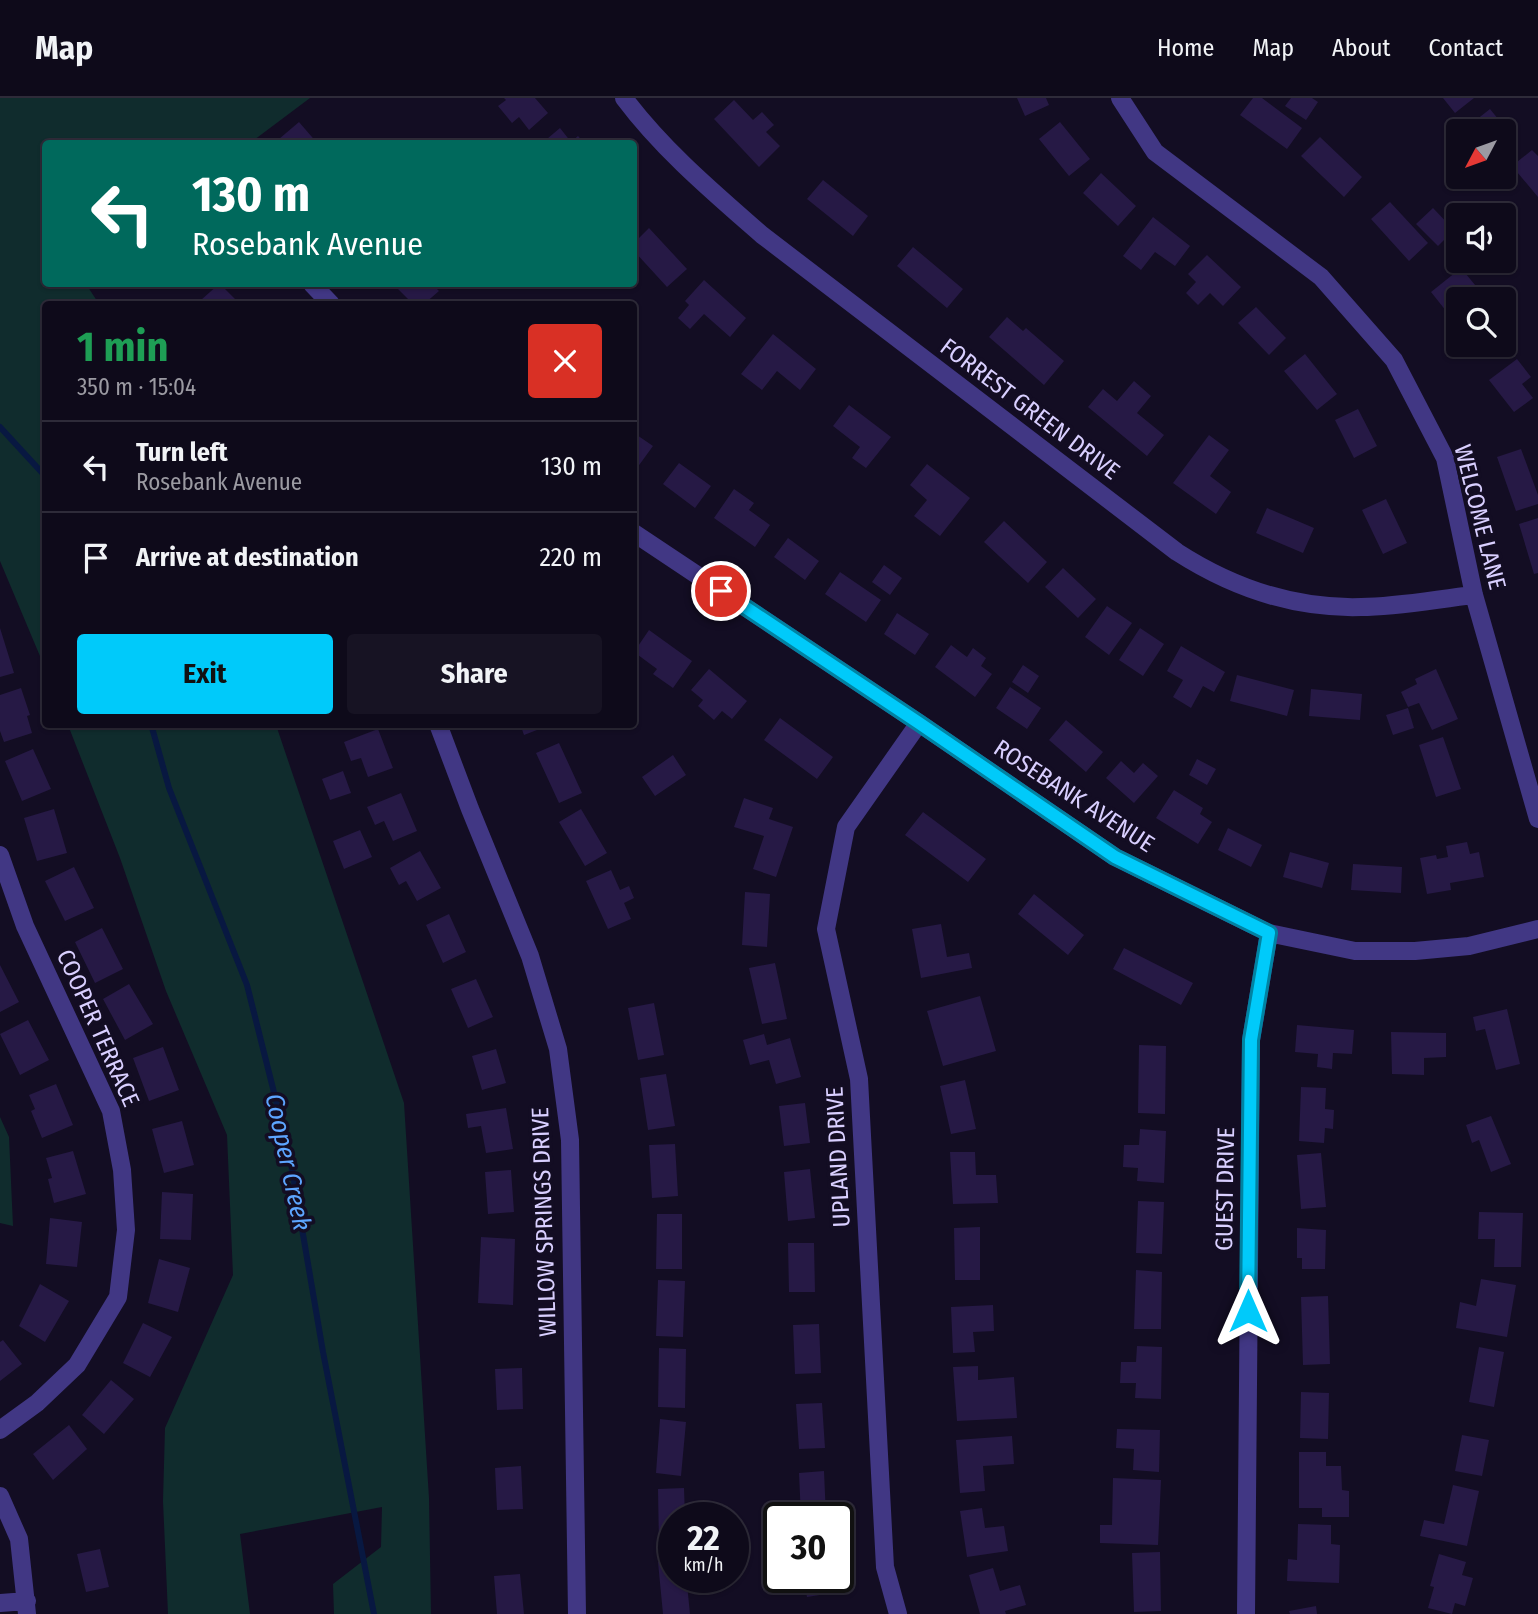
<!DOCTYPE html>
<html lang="en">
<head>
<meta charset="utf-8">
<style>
  :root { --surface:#0e0a1a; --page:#171323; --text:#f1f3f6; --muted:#9b9aa2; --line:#2e2b39; --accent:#00cafa }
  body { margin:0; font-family:"Fira Sans Condensed",sans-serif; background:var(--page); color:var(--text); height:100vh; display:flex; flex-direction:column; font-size:26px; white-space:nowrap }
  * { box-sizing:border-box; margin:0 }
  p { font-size:23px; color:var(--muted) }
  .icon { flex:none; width:38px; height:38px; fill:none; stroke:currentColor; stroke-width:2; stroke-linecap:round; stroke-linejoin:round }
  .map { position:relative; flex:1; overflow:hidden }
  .drawer { position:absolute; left:42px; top:203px; width:595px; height:427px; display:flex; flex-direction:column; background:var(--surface); border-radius:7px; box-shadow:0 2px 5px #0004,0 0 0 2px var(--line) }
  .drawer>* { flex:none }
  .guide { position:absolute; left:42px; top:42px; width:595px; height:147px; border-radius:7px; box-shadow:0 2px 5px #0004,0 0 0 2px var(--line); background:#00695c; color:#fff; overflow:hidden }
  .needle { width:46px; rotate:229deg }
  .tools { position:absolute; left:1446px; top:21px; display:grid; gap:14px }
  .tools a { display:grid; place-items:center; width:70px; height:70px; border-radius:7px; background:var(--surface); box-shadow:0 2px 5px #0004,0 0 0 2px var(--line); font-size:35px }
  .speed { position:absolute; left:658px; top:1404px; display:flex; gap:14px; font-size:35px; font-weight:700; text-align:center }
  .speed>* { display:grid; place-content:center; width:91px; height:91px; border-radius:50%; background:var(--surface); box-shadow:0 2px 5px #0004,0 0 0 2px var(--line); line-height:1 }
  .speed small { font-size:18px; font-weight:400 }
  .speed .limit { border:4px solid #111; border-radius:10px; background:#fff; color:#111 }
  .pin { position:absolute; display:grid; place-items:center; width:60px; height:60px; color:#fff; margin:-30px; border:4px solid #fff; border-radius:50%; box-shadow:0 2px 7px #0007 }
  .me { position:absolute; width:77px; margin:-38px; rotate:0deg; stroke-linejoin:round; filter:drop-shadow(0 0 5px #0008) }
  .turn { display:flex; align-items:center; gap:24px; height:147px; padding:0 35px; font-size:32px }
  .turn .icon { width:91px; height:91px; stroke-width:2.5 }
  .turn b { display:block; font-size:49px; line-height:60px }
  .round { display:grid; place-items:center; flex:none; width:74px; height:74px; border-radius:7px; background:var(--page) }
  .summary { display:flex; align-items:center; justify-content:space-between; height:119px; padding:0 35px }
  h1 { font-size:42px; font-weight:700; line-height:52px; color:#1e9e55 }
  .cta { display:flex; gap:14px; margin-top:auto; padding:14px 35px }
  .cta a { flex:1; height:80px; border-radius:7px; background:var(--accent); color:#111; font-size:28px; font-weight:700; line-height:80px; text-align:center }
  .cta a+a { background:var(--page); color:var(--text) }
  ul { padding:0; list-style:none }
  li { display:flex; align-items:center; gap:21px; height:91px; padding:0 35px; border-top:2px solid var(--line) }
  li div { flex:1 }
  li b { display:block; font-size:26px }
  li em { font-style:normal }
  header { display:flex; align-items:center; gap:42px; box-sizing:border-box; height:98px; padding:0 35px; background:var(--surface); border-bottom:2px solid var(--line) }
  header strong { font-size:33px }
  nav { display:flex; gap:38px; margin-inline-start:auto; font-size:24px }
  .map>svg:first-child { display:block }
</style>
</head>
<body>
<header>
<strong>Map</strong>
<nav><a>Home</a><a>Map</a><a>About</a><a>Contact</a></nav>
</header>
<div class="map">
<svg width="1538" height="1516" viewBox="0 0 1538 1516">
  <rect width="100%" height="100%" fill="#130d23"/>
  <path fill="#102c2d" d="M 0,0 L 310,0 L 250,45 L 46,46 L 46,186 L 86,186 L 99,206 L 46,206 L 45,570 L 0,463 Z
    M 68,627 L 276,627 L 404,1005 L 429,1400 L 431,1516 L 334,1516 L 333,1486 L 381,1449 L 382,1409 L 240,1436 L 250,1516 L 168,1516 L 163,1403 L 165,1330 L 233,1177 L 227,1037 L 166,893 L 120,760 Z
    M 0,1019 L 9,1039 L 13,1128 L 0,1125 Z"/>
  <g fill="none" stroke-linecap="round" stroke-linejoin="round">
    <path stroke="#081841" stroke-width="6" d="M 0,329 L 46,379
      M 151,626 L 169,690 L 247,887 L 289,1054 L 323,1254 L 374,1516"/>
  </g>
  <path fill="#261945" d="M 504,0 L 535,0 L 548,15 L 529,32 L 519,19 L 512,25 L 498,8 L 506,2 Z
    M 1017,0 L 1046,0 L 1049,7 L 1025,18 Z
    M 1253,0 L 1262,0 L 1302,30 L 1287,51 L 1240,17 Z
    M 1291,0 L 1312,0 L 1318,4 L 1306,22 L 1285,8 Z
    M 1443,0 L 1474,0 L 1455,15 Z
    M 734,2 L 753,22 L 762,14 L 774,27 L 766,34 L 780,48 L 759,69 L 714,21 Z
    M 1490,11 L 1516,43 L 1503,53 L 1503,33 L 1480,33 L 1483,31 L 1476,22 Z
    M 299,24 L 318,46 L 282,46 L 279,41 Z
    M 1060,24 L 1090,61 L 1069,78 L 1039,41 Z
    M 560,30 L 571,44 L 578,38 L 585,46 L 541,46 Z
    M 1320,39 L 1362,79 L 1344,99 L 1301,58 Z
    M 1532,52 L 1538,58 L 1538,99 L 1512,68 Z
    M 1101,75 L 1136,108 L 1118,128 L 1083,95 Z
    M 823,82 L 868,118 L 853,138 L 807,101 Z
    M 1390,104 L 1428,145 L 1409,163 L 1371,121 Z
    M 1433,110 L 1454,132 L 1438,148 L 1416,126 Z
    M 1153,119 L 1190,148 L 1175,168 L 1155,154 L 1141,172 L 1123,158 Z
    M 649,130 L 687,171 L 667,189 L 634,153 L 634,145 Z
    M 913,149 L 963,191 L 947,210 L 897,168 Z
    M 1207,157 L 1241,189 L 1223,208 L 1210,195 L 1198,207 L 1186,195 L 1196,184 L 1188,176 Z
    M 1461,170 L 1480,193 L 1469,201 L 1458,201 L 1458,228 L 1431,194 Z
    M 704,182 L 746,220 L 730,239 L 704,216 L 690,231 L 678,220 L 689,207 L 685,203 Z
    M 219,186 L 220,186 L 240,206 L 205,206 L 201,202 Z
    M 393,186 L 432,186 L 439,193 L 424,206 L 413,206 Z
    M 1256,209 L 1286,240 L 1269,257 L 1238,225 Z
    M 1007,219 L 1023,233 L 1026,230 L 1064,263 L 1044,287 L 989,239 Z
    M 773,236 L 816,271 L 800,292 L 777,273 L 762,292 L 741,276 Z
    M 1305,256 L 1337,296 L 1317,312 L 1284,273 Z
    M 1517,261 L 1531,279 L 1522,286 L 1533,300 L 1514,314 L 1489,282 Z
    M 1134,283 L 1151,298 L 1137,315 L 1164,337 L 1147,358 L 1088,309 L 1103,291 L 1117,303 Z
    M 849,307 L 891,339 L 866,370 L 852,360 L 860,349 L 833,328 Z
    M 1358,311 L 1377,348 L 1354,360 L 1335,322 Z
    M 634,335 L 653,348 L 637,370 L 634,368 Z
    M 1209,337 L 1229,352 L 1210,378 L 1231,394 L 1216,416 L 1173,385 Z
    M 1521,351 L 1538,397 L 1538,406 L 1516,413 L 1497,359 Z
    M 679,365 L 711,388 L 695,410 L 663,386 Z
    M 927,366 L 970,400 L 940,438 L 914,418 L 927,402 L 910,387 Z
    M 734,391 L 754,405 L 749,412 L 770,427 L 755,449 L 714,420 Z
    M 1386,401 L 1407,445 L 1383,456 L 1362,412 Z
    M 1267,410 L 1314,430 L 1303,455 L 1256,435 Z
    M 1538,420 L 1538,475 L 1534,476 L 1519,426 Z
    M 1004,423 L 1047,464 L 1028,485 L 984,444 Z
    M 788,440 L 819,463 L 805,482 L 774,459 Z
    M 884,467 L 902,480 L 890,497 L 872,484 Z
    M 1063,470 L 1096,501 L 1078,520 L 1045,489 Z
    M 840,474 L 881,502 L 866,524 L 825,496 Z
    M 1107,508 L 1132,525 L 1109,557 L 1085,539 Z
    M 897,515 L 929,536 L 915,557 L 884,536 Z
    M 0,530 L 14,575 L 0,579 Z
    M 1140,530 L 1164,546 L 1143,578 L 1119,562 Z
    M 649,532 L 692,563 L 673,590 L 653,576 L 657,571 L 634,554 Z
    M 951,547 L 967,559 L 973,550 L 986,560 L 981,568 L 992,576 L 975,599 L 935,569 Z
    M 1181,548 L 1225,574 L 1214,594 L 1203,588 L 1191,610 L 1173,599 L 1183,582 L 1167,573 Z
    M 1023,567 L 1039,578 L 1028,595 L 1012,584 Z
    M 709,571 L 747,603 L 732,621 L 722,613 L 714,622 L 698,608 L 703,602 L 691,592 Z
    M 1436,571 L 1458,621 L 1432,632 L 1419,605 L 1408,609 L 1401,594 L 1417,586 L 1415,581 Z
    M 1237,577 L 1294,592 L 1287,618 L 1230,603 Z
    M 1010,589 L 1041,610 L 1027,631 L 996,610 Z
    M 21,590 L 30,617 L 27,618 L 32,635 L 4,644 L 0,633 L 0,597 Z
    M 1311,591 L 1362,596 L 1360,622 L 1309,618 Z
    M 1408,610 L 1414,630 L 1393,637 L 1386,617 Z
    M 780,620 L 833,659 L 817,681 L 764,642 Z
    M 1066,622 L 1103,654 L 1086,674 L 1049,642 Z
    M 520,626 L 550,626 L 550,627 L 524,637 Z
    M 378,631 L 393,670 L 368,679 L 361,660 L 351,663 L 344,644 Z
    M 1443,639 L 1461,691 L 1436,699 L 1419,647 Z
    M 559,645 L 582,695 L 559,705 L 536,655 Z
    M 33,651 L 51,691 L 22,703 L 5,663 Z
    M 673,657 L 686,677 L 655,698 L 642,679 Z
    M 1197,661 L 1216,671 L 1207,687 L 1189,677 Z
    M 1121,663 L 1134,675 L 1143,665 L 1158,678 L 1134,705 L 1106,680 Z
    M 343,673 L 351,695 L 330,702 L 322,681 Z
    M 1174,692 L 1203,710 L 1200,716 L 1212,724 L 1198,746 L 1156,720 Z
    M 401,695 L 417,733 L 393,743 L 384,723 L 375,727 L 367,709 Z
    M 744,700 L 773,710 L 769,721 L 793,729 L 776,779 L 753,771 L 764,738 L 734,729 Z
    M 54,711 L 67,755 L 37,763 L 24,720 Z
    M 581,711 L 607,755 L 585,768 L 559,724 Z
    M 923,714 L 986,761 L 968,784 L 905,737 Z
    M 1228,730 L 1262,747 L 1251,769 L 1218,752 Z
    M 360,732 L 372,759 L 344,771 L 333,743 Z
    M 1467,744 L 1470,756 L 1479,754 L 1484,779 L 1450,785 L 1451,792 L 1427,796 L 1420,760 L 1436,757 L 1437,761 L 1448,759 L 1446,748 Z
    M 420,753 L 441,790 L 417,803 L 406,783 L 399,787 L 390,770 Z
    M 1290,754 L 1329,765 L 1322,790 L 1283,779 Z
    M 1353,766 L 1402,769 L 1401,795 L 1351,792 Z
    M 74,769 L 94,810 L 65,823 L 45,783 Z
    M 611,772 L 620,792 L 629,788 L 634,800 L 624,805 L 631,821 L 608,831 L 586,783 Z
    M 745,794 L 770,796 L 767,849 L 742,847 Z
    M 1034,796 L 1084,837 L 1068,857 L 1018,816 Z
    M 449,816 L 466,854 L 443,865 L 426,827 Z
    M 941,826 L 947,859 L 969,855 L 972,870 L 921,880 L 912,831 Z
    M 102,830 L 123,871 L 95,885 L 75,844 Z
    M 1124,850 L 1193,885 L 1181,907 L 1113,871 Z
    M 775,865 L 787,921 L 762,926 L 749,870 Z
    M 0,867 L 19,904 L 0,914 Z
    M 476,881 L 493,919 L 468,930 L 451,891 Z
    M 129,886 L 153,926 L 125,942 L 103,901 Z
    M 980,898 L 996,953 L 943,968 L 927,913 Z
    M 654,905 L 664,957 L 638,962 L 628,910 Z
    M 1507,911 L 1520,966 L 1496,972 L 1485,931 L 1476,933 L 1473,919 Z
    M 28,922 L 49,962 L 20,977 L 0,936 Z
    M 1297,927 L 1354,932 L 1352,956 L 1333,955 L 1332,971 L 1317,969 L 1318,956 L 1295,954 Z
    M 1391,934 L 1446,935 L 1446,959 L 1424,960 L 1424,977 L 1392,976 Z
    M 764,936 L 767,947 L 790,940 L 801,979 L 776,986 L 769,962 L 750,967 L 743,942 Z
    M 1139,947 L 1166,948 L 1165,1016 L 1138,1015 Z
    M 163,949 L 179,992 L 149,1003 L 133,960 Z
    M 496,951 L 506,985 L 482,992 L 472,958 Z
    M 666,976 L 675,1028 L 648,1032 L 640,980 Z
    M 965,982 L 976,1031 L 951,1036 L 940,988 Z
    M 56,986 L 73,1027 L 42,1040 L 31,1013 L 35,1011 L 29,997 Z
    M 1301,989 L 1326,990 L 1325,1011 L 1334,1012 L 1333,1031 L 1325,1030 L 1324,1045 L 1299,1043 Z
    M 805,1005 L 810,1045 L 784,1048 L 779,1008 Z
    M 506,1010 L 513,1051 L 486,1055 L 481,1028 L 468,1030 L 466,1016 Z
    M 1491,1018 L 1511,1066 L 1491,1074 L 1479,1042 L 1472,1045 L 1466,1027 Z
    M 182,1023 L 194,1067 L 164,1075 L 152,1031 Z
    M 1140,1031 L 1166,1033 L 1164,1085 L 1137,1083 L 1138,1070 L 1123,1069 L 1124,1047 L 1139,1047 Z
    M 675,1046 L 678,1098 L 652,1100 L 649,1047 Z
    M 73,1053 L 86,1096 L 54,1105 L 48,1081 L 52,1080 L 46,1060 Z
    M 950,1054 L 975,1054 L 976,1077 L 996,1077 L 998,1105 L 953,1106 Z
    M 1321,1055 L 1326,1109 L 1301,1111 L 1297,1057 Z
    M 810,1071 L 815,1120 L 788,1123 L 784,1074 Z
    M 511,1072 L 514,1114 L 488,1116 L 485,1074 Z
    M 162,1094 L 193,1096 L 191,1142 L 160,1141 Z
    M 1138,1103 L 1164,1104 L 1162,1156 L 1136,1155 Z
    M 1479,1114 L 1523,1115 L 1521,1169 L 1494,1169 L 1495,1141 L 1478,1141 Z
    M 657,1116 L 682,1116 L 682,1171 L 656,1171 Z
    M 50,1120 L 82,1124 L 77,1169 L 46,1166 Z
    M 980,1129 L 980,1182 L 955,1182 L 954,1130 Z
    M 1297,1130 L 1326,1132 L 1325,1171 L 1302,1171 L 1302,1160 L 1297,1160 Z
    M 481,1139 L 515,1141 L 513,1207 L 478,1205 Z
    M 788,1145 L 814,1145 L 815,1194 L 789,1194 Z
    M 159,1161 L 190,1170 L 178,1214 L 148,1205 Z
    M 1136,1172 L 1162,1174 L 1161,1231 L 1134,1231 Z
    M 1481,1181 L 1516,1187 L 1507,1239 L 1456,1230 L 1460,1204 L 1476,1208 Z
    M 658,1182 L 685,1183 L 683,1239 L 656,1238 Z
    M 40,1186 L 69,1203 L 45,1244 L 19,1228 Z
    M 1328,1198 L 1330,1266 L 1303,1267 L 1301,1199 Z
    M 993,1207 L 994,1233 L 973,1234 L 975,1254 L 953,1255 L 951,1209 Z
    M 143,1225 L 172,1239 L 150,1279 L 123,1265 Z
    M 819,1226 L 821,1275 L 795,1276 L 793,1227 Z
    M 3,1242 L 22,1266 L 0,1283 L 0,1244 Z
    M 1137,1248 L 1162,1249 L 1161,1301 L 1135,1300 L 1136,1285 L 1120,1285 L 1121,1264 L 1136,1264 Z
    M 1479,1249 L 1504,1254 L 1494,1309 L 1469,1304 Z
    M 659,1250 L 686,1251 L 685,1310 L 658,1309 Z
    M 978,1268 L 978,1282 L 1014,1279 L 1017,1320 L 957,1323 L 953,1269 Z
    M 522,1270 L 523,1311 L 497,1312 L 495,1271 Z
    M 111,1282 L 134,1301 L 104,1336 L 82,1317 Z
    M 1301,1294 L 1329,1295 L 1328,1341 L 1300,1340 Z
    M 822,1305 L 825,1350 L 799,1351 L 796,1306 Z
    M 660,1321 L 686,1324 L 681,1378 L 656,1375 Z
    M 69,1327 L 87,1351 L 53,1382 L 33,1356 Z
    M 1117,1331 L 1160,1332 L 1159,1374 L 1133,1372 L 1134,1351 L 1116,1350 Z
    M 1462,1337 L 1489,1342 L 1482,1378 L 1455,1373 Z
    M 1012,1338 L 1014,1366 L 983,1368 L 985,1393 L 960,1395 L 956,1342 Z
    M 1299,1354 L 1326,1354 L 1326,1368 L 1341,1368 L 1342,1392 L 1349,1393 L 1349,1419 L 1322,1419 L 1322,1410 L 1299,1410 Z
    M 521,1368 L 523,1411 L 497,1412 L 495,1370 Z
    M 824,1373 L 826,1419 L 801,1419 L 799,1375 Z
    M 1113,1380 L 1161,1382 L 1158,1447 L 1100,1445 L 1100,1427 L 1112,1427 Z
    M 1453,1387 L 1479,1393 L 1467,1448 L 1420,1438 L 1424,1422 L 1444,1426 Z
    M 684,1390 L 685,1419 L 674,1419 L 674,1447 L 659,1447 L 658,1391 Z
    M 982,1410 L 985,1430 L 1004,1428 L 1008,1453 L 967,1459 L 960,1413 Z
    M 1298,1426 L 1331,1427 L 1331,1446 L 1340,1447 L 1339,1485 L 1287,1483 L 1288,1461 L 1297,1462 Z
    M 100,1451 L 109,1489 L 86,1494 L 77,1456 Z
    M 1160,1454 L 1161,1513 L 1134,1514 L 1132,1455 Z
    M 1439,1456 L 1466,1464 L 1462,1477 L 1473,1480 L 1465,1508 L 1455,1505 L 1452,1516 L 1428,1510 L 1434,1489 L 1430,1488 Z
    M 674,1463 L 674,1479 L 702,1479 L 703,1484 L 687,1486 L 690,1516 L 663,1516 L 658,1464 Z
    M 993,1470 L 1000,1493 L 1020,1487 L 1026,1507 L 1005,1513 L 1006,1516 L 980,1516 L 969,1477 Z
    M 520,1476 L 524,1516 L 497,1516 L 494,1478 Z
    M 803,1479 L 829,1479 L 832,1495 L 807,1499 Z
    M 1316,1508 L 1317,1516 L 1290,1516 L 1289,1513 Z"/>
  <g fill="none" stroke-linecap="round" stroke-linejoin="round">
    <path stroke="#413784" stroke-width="18" d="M 624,0 C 663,52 713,94 762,137 L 1177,454 C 1233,490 1293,511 1361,509 C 1398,509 1437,501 1474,497
      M 1120,0 L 1155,54 L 1321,179 L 1394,262 L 1445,360 L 1474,497 L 1538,721
      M 312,186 L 331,206
      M 634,435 L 919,625 L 1115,759 L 1269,835 L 1355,853 L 1415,853 L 1469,848 L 1538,831
      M 438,626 L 470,711 L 530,858 L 558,951 L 570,1042 L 577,1516
      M 0,757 L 25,828 L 111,1013 L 122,1072 L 126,1132 L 118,1199 L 77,1267 L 37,1305 L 0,1332
      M 0,1398 L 19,1441 L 27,1516
      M 0,1505 L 27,1503
      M 898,1516 L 885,1469 L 859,981 L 826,831 L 846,729 L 919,625
      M 1246,1516 L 1251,942 L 1269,835"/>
  </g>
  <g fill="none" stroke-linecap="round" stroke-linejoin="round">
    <defs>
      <path id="route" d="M 721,493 L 919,625 L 1115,759 L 1269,835 L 1251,942 L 1248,1213"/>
    </defs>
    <use href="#route" stroke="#0083a2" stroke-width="18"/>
    <use href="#route" stroke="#00cafa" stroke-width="12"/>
  </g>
  <g text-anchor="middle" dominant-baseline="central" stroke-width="7" stroke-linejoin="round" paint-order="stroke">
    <g font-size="24" fill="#d9cfff" stroke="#130d23">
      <text transform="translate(1030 311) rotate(37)">FORREST GREEN DRIVE</text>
      <text transform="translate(1480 419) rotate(76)">WELCOME LANE</text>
      <text transform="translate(1074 698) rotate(33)">ROSEBANK AVENUE</text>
      <text transform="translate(98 930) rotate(66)">COOPER TERRACE</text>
      <text transform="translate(838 1059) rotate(-93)">UPLAND DRIVE</text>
      <text transform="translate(1225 1091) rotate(-89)">GUEST DRIVE</text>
      <text transform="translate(544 1124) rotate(-92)">WILLOW SPRINGS DRIVE</text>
    </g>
    <g font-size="26" font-style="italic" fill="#5da5ff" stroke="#130d23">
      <text transform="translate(288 1064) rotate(78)">Cooper Creek</text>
    </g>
  </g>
</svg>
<div class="tools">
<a><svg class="needle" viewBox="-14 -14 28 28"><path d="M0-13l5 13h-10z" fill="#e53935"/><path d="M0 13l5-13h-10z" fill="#9b9aa2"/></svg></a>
<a><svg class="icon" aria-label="sound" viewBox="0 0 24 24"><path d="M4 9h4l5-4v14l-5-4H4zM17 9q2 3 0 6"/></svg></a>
<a><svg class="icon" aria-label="search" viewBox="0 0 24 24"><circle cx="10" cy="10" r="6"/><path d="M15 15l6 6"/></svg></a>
</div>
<div class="speed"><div>22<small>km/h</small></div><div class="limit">30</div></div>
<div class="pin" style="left:721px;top:493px;background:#d93025"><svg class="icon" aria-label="arrive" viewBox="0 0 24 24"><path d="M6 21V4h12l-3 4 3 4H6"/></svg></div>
<svg class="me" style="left:1248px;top:1213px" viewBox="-20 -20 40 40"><path d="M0-17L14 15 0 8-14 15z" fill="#00cafa" stroke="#fff" stroke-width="4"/></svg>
<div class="guide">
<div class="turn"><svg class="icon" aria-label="left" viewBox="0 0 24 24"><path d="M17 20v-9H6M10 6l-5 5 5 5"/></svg><div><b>130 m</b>Rosebank Avenue</div></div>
</div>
<section class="drawer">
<div class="summary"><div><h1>1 min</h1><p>350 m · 15:04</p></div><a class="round" style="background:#d93025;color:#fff"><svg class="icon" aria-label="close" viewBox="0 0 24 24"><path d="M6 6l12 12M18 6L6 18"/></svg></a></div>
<ul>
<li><svg class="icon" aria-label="left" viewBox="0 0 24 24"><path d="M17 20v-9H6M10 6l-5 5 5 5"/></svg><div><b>Turn left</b><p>Rosebank Avenue</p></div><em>130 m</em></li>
<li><svg class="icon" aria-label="arrive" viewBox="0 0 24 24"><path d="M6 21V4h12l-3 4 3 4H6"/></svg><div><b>Arrive at destination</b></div><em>220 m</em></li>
</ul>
<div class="cta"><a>Exit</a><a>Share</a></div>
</section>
</div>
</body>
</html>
